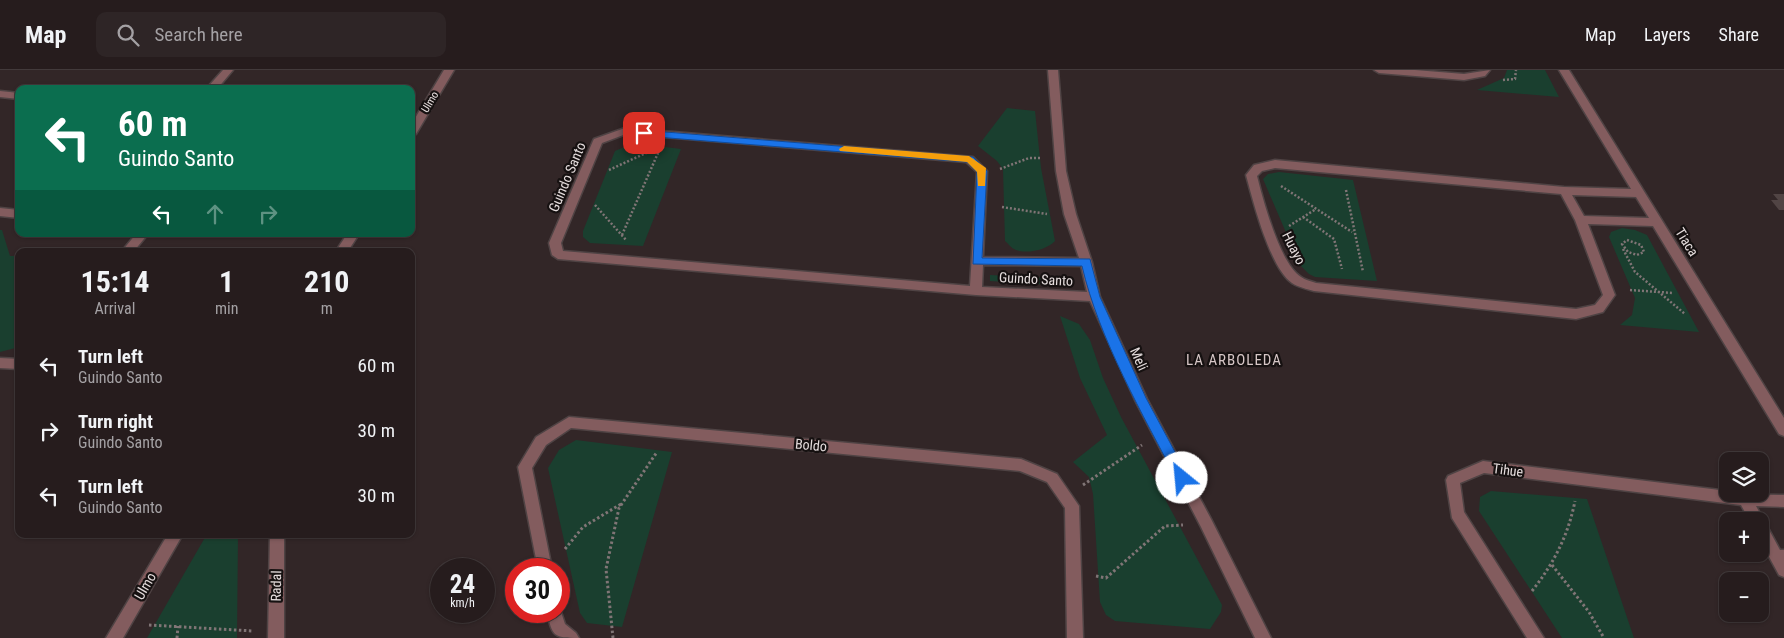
<!DOCTYPE html>
<html lang="en">
<head>
<meta charset="utf-8">
<style>
  :root { --surface:#261c1d; --page:#2e2526; --text:#f1f3f6; --muted:#a4a1a4; --line:#423a3b }
  body { margin:0; font-family:"Roboto Condensed",sans-serif; background:var(--page); color:var(--text); height:100vh; display:flex; flex-direction:column; font-size:19px; white-space:nowrap }
  * { box-sizing:border-box; margin:0 }
  p { font-size:16px; color:var(--muted) }
  .icon { flex:none; width:28px; height:28px; fill:none; stroke:currentColor; stroke-width:2; stroke-linecap:round; stroke-linejoin:round }
  .map { position:relative; flex:1; overflow:hidden }
  .panel { position:absolute; left:15px; top:178px; width:400px; height:290px; display:flex; flex-direction:column; background:var(--surface); border-radius:10px; box-shadow:0 1px 4px #0004,0 0 0 1px var(--line) }
  .panel>* { flex:none }
  .top-card { position:absolute; left:15px; top:15px; width:400px; height:152px; border-radius:10px; box-shadow:0 1px 4px #0004,0 0 0 1px var(--line); background:#0b6e4f; color:#fff; overflow:hidden }
  .tools { position:absolute; left:1719px; top:382px; display:grid; gap:10px }
  .tools a { display:grid; place-items:center; width:50px; height:50px; border-radius:10px; background:var(--surface); box-shadow:0 1px 4px #0004,0 0 0 1px var(--line); font-size:25px }
  .speed { position:absolute; left:430px; top:488px; display:flex; gap:10px; font-size:25px; font-weight:700; text-align:center }
  .speed>* { display:grid; place-content:center; width:65px; height:65px; border-radius:50%; background:var(--surface); box-shadow:0 1px 4px #0004,0 0 0 1px var(--line); line-height:1 }
  .speed small { font-size:12px; font-weight:400 }
  .speed .limit { border:8px solid #d22; background:#fff; color:#111 }
  .pin { position:absolute; display:grid; place-items:center; width:42px; height:42px; color:#fff; margin:-21px; border-radius:10px; box-shadow:0 2px 8px #0006 }
  .me { position:absolute; width:55px; margin:-28px; rotate:332deg; stroke-linejoin:round; filter:drop-shadow(0 0 4px #0008) }
  .turn { display:flex; align-items:center; gap:18px; height:105px; padding:0 20px; font-size:22px }
  .turn .icon { width:65px; height:65px; stroke-width:2.5 }
  .turn b { display:block; font-size:35px; line-height:42px }
  .lanes { display:flex; align-items:center; height:48px; padding:0 20px; background:#0003; justify-content:center; gap:25px; direction:ltr }
  .lanes .off { opacity:.35 }
  .eta { display:flex; justify-content:space-evenly; align-items:center; height:85px; text-align:center }
  .eta b { font-size:30px; font-weight:700; line-height:35px }
  ul { padding:0; list-style:none }
  li { display:flex; align-items:center; gap:15px; height:65px; padding:0 20px }
  li div { flex:1 }
  li b { display:block; font-size:19px }
  li em { font-style:normal }
  header { display:flex; align-items:center; gap:30px; box-sizing:border-box; height:70px; padding:0 25px; background:var(--surface); border-bottom:1px solid var(--line) }
  header strong { font-size:24px }
  nav { display:flex; gap:28px; margin-inline-start:auto; font-size:18px }
  .search { width:350px; height:45px; background:var(--page); display:flex; align-items:center; gap:12px; box-sizing:border-box; padding:0 18px; border-radius:10px; color:var(--muted); font-size:19px }
  .map>svg:first-child { display:block }
</style>
</head>
<body>
<header>
<strong>Map</strong>
<div class="search"><svg class="icon" aria-label="search" viewBox="0 0 24 24"><circle cx="10" cy="10" r="6"/><path d="M15 15l6 6"/></svg>Search here</div>
<nav><a>Map</a><a>Layers</a><a>Share</a></nav>
</header>
<div class="map">
<svg width="1784" height="568" viewBox="0 0 1784 568">
  <rect width="100%" height="100%" fill="#322627"/>
  <path fill="#1a3f2f" d="M 1507,0 L 1545,0 L 1559,27 L 1477,20 L 1504,8 Z
    M 1007,38 L 1035,41 L 1041,98 L 1055,171 C 1047,180 1025,185 1014,179 C 1011,178 1008,173 1005,171 L 1003,99 L 997,91 L 978,76 Z
    M 633,73 L 681,79 L 643,176 L 590,173 L 583,167 L 583,161 L 615,81 Z
    M 1279,102 L 1353,110 L 1377,211 L 1315,207 L 1309,204 L 1300,195 L 1263,109 L 1268,104 Z
    M 1622,158 L 1635,160 L 1647,165 L 1699,262 L 1620,255 L 1632,245 L 1635,228 L 1609,167 L 1611,162 Z
    M 0,160 L 2,160 L 10,186 L 19,186 L 19,277 L 0,282 Z
    M 990,205 L 1067,209 L 1067,216 L 990,211 Z
    M 1060,246 L 1079,254 L 1090,270 L 1103,308 L 1121,347 L 1222,535 L 1221,542 L 1210,559 L 1115,551 L 1106,545 L 1100,532 L 1093,424 L 1089,407 L 1073,392 L 1107,365 L 1080,308 Z
    M 576,370 L 672,382 L 622,557 L 587,553 L 580,543 L 548,398 L 559,380 Z
    M 1491,421 L 1587,429 L 1634,568 L 1562,568 L 1479,441 L 1480,427 Z
    M 207,464 L 238,464 L 237,568 L 147,568 Z"/>
  <path fill="#514444" d="M 1773,124 L 1784,124 L 1784,140 L 1779,140 L 1771,130 L 1778,130 Z"/>
  <g fill="none" stroke-linecap="round" stroke-linejoin="round">
    <defs>
      <path id="street" d="M 223,0 L 233,0 L 217,19 L 206,19 Z
        M 444,0 L 454,0 L 416,64 L 411,67 L 411,55 Z
        M 1048,0 L 1058,0 L 1066,101 L 1076,144 L 1092,192 L 1100,227 L 1147,329 L 1211,449 L 1271,568 L 1255,568 L 1201,457 L 1135,330 L 1090,231 L 976,225 L 558,189 L 552,185 L 549,173 L 593,71 L 594,69 L 625,58 L 973,87 L 987,101 L 983,187 L 1079,188 L 1064,144 L 1056,101 ZM 626,64 L 966,92 L 977,102 L 970,216 L 563,181 L 561,173 L 602,73 ZM 983,195 L 1081,196 L 1087,222 L 982,217 Z
        M 1374,0 L 1415,0 L 1464,4 L 1490,0 L 1485,6 L 1464,10 L 1379,3 Z
        M 1559,0 L 1569,0 L 1784,348 L 1784,366 L 1779,364 L 1653,156 L 1588,154 L 1615,225 L 1603,242 L 1576,249 L 1314,221 C 1307,219 1298,217 1292,213 C 1270,198 1253,131 1246,105 L 1254,95 L 1275,90 L 1564,117 L 1631,119 ZM 1275,98 L 1561,124 L 1575,150 L 1603,225 L 1595,235 L 1576,239 L 1316,213 C 1311,211 1305,210 1301,207 C 1280,194 1263,130 1257,106 L 1262,101 ZM 1572,125 L 1636,127 L 1649,148 L 1584,146 Z
        M 0,21 L 19,23 L 19,29 L 0,27 Z
        M 0,138 L 19,140 L 19,148 L 0,146 Z
        M 136,164 L 148,164 L 134,181 L 122,181 Z
        M 347,164 L 359,164 L 348,181 L 336,181 Z
        M 0,288 L 19,289 L 19,299 L 0,298 Z
        M 569,347 L 1021,389 L 1057,404 L 1079,436 L 1083,568 L 1067,568 L 1065,438 L 1047,412 L 1020,401 L 571,358 L 546,375 L 532,398 L 552,499 L 538,499 L 518,397 L 536,367 Z
        M 1483,391 L 1728,421 L 1728,424 L 1784,425 L 1784,437 L 1756,436 L 1780,480 L 1784,480 L 1784,507 L 1779,505 L 1760,470 L 1760,451 L 1750,451 L 1741,435 L 1484,403 L 1460,413 L 1464,442 L 1544,568 L 1527,568 L 1452,448 L 1446,410 L 1448,406 Z
        M 168,464 L 183,464 L 123,568 L 106,568 Z
        M 270,464 L 284,464 L 284,568 L 268,568 Z
        M 559,536 L 565,554 L 576,563 L 579,568 C 553,568 552,566 547,541 L 559,541 Z"/>
    </defs>
    <use href="#street" stroke="#4f4344" stroke-width="3"/>
    <path stroke="#807576" stroke-width="2.5" stroke-dasharray="2 2" stroke-linecap="butt" d="M 1503,10 L 1515,9 L 1516,0
      M 1000,99 L 1029,88 L 1040,88
      M 609,100 L 646,83
      M 1281,116 L 1352,162
      M 1346,120 L 1363,202
      M 595,135 L 626,170
      M 1002,137 L 1047,144
      M 1303,147 L 1334,169 L 1342,199
      M 1289,156 L 1316,139
      M 622,165 L 658,83
      M 1627,170 L 1641,175 L 1644,182 L 1637,185 L 1628,182 L 1622,174 Z
      M 1623,179 L 1635,202 L 1685,244
      M 1630,220 L 1673,223"/>
    <path stroke="#807576" stroke-width="3" stroke-dasharray="2.5 2.5" stroke-linecap="butt" d="M 1083,415 L 1142,375
      M 565,479 L 583,457 L 621,434
      M 1552,495 L 1589,542 L 1604,568
      M 1096,506 L 1106,508 L 1165,456 L 1183,455
      M 1532,521 C 1554,493 1568,466 1575,431
      M 149,555 L 253,561
      M 177,568 L 178,556
      M 613,568 L 606,499 L 619,438 L 657,382"/>
    <use href="#street" fill="#835c5e" fill-rule="evenodd"/>
  </g>
  <path fill="#1a73e8" stroke="#114b97" d="M 641,60 L 973,87 L 987,101 L 982,188 L 1090,189 L 1100,227 L 1146,328 L 1189,408 L 1187,412 L 1178,412 C 1143,345 1099,269 1082,196 L 973,194 L 977,102 L 967,92 L 644,66 L 641,65 Z"/>
  <path fill="#f59e0b" d="M 844,76 L 969,86 L 986,98 L 985,116 L 978,116 L 977,102 L 967,92 L 840,81 L 839,79 Z"/>
  <g text-anchor="middle" dominant-baseline="central" stroke-width="4.5" stroke-linejoin="round" paint-order="stroke">
    <g font-size="11" fill="#e5dddd" stroke="#161111">
      <text transform="translate(430 32) rotate(-59)">Ulmo</text>
    </g>
    <g font-size="14" fill="#e5dddd" stroke="#161111">
      <text transform="translate(567 107) rotate(-67)">Guindo Santo</text>
      <text transform="translate(1687 172) rotate(58)">Tiaca</text>
      <text transform="translate(1294 178) rotate(63)">Huayo</text>
      <text transform="translate(1036 209) rotate(3)">Guindo Santo</text>
      <text transform="translate(1139 289) rotate(66)">Meli</text>
      <text transform="translate(811 375) rotate(5)">Boldo</text>
      <text transform="translate(1508 400) rotate(7)">Tihue</text>
      <text transform="translate(145 516) rotate(-60)">Ulmo</text>
      <text transform="translate(276 516) rotate(-89)">Radal</text>
    </g>
    <g font-size="15" letter-spacing="1" fill="#d6c6c6" stroke="#161111">
      <text x="1234" y="290">LA ARBOLEDA</text>
    </g>
  </g>
</svg>
<div class="tools">
<a><svg class="icon" aria-label="layers" viewBox="0 0 24 24"><path d="M12 4l9 5-9 5-9-5zM3 14l9 5 9-5"/></svg></a>
<a>+</a>
<a>−</a>
</div>
<div class="speed"><div>24<small>km/h</small></div><div class="limit">30</div></div>
<div class="pin" style="left:644px;top:63px;background:#d93025"><svg class="icon" aria-label="arrive" viewBox="0 0 24 24"><path d="M6 21V4h12l-3 4 3 4H6"/></svg></div>
<svg class="me" style="left:1182px;top:408px" viewBox="-20 -20 40 40"><circle r="19" fill="#fff"/><path d="M0-13L10 11 0 6-10 11z" fill="#1a73e8"/></svg>
<div class="top-card">
<div class="turn"><svg class="icon" aria-label="left" viewBox="0 0 24 24"><path d="M17 20v-9H6M10 6l-5 5 5 5"/></svg><div><b>60 m</b>Guindo Santo</div></div>
<div class="lanes"><svg class="icon" aria-label="left" viewBox="0 0 24 24"><path d="M17 20v-9H6M10 6l-5 5 5 5"/></svg><svg class="icon off" aria-label="ahead" viewBox="0 0 24 24"><path d="M12 20V5M6 11l6-6 6 6"/></svg><svg class="icon off" aria-label="right" viewBox="0 0 24 24"><path d="M7 20v-9h11M14 6l5 5-5 5"/></svg></div>
</div>
<section class="panel">
<div class="eta">
<div><b>15:14</b><p>Arrival</p></div>
<div><b>1</b><p>min</p></div>
<div><b>210</b><p>m</p></div>
</div>
<ul>
<li><svg class="icon" aria-label="left" viewBox="0 0 24 24"><path d="M17 20v-9H6M10 6l-5 5 5 5"/></svg><div><b>Turn left</b><p>Guindo Santo</p></div><em>60 m</em></li>
<li><svg class="icon" aria-label="right" viewBox="0 0 24 24"><path d="M7 20v-9h11M14 6l5 5-5 5"/></svg><div><b>Turn right</b><p>Guindo Santo</p></div><em>30 m</em></li>
<li><svg class="icon" aria-label="left" viewBox="0 0 24 24"><path d="M17 20v-9H6M10 6l-5 5 5 5"/></svg><div><b>Turn left</b><p>Guindo Santo</p></div><em>30 m</em></li>
</ul>
</section>
</div>
</body>
</html>
